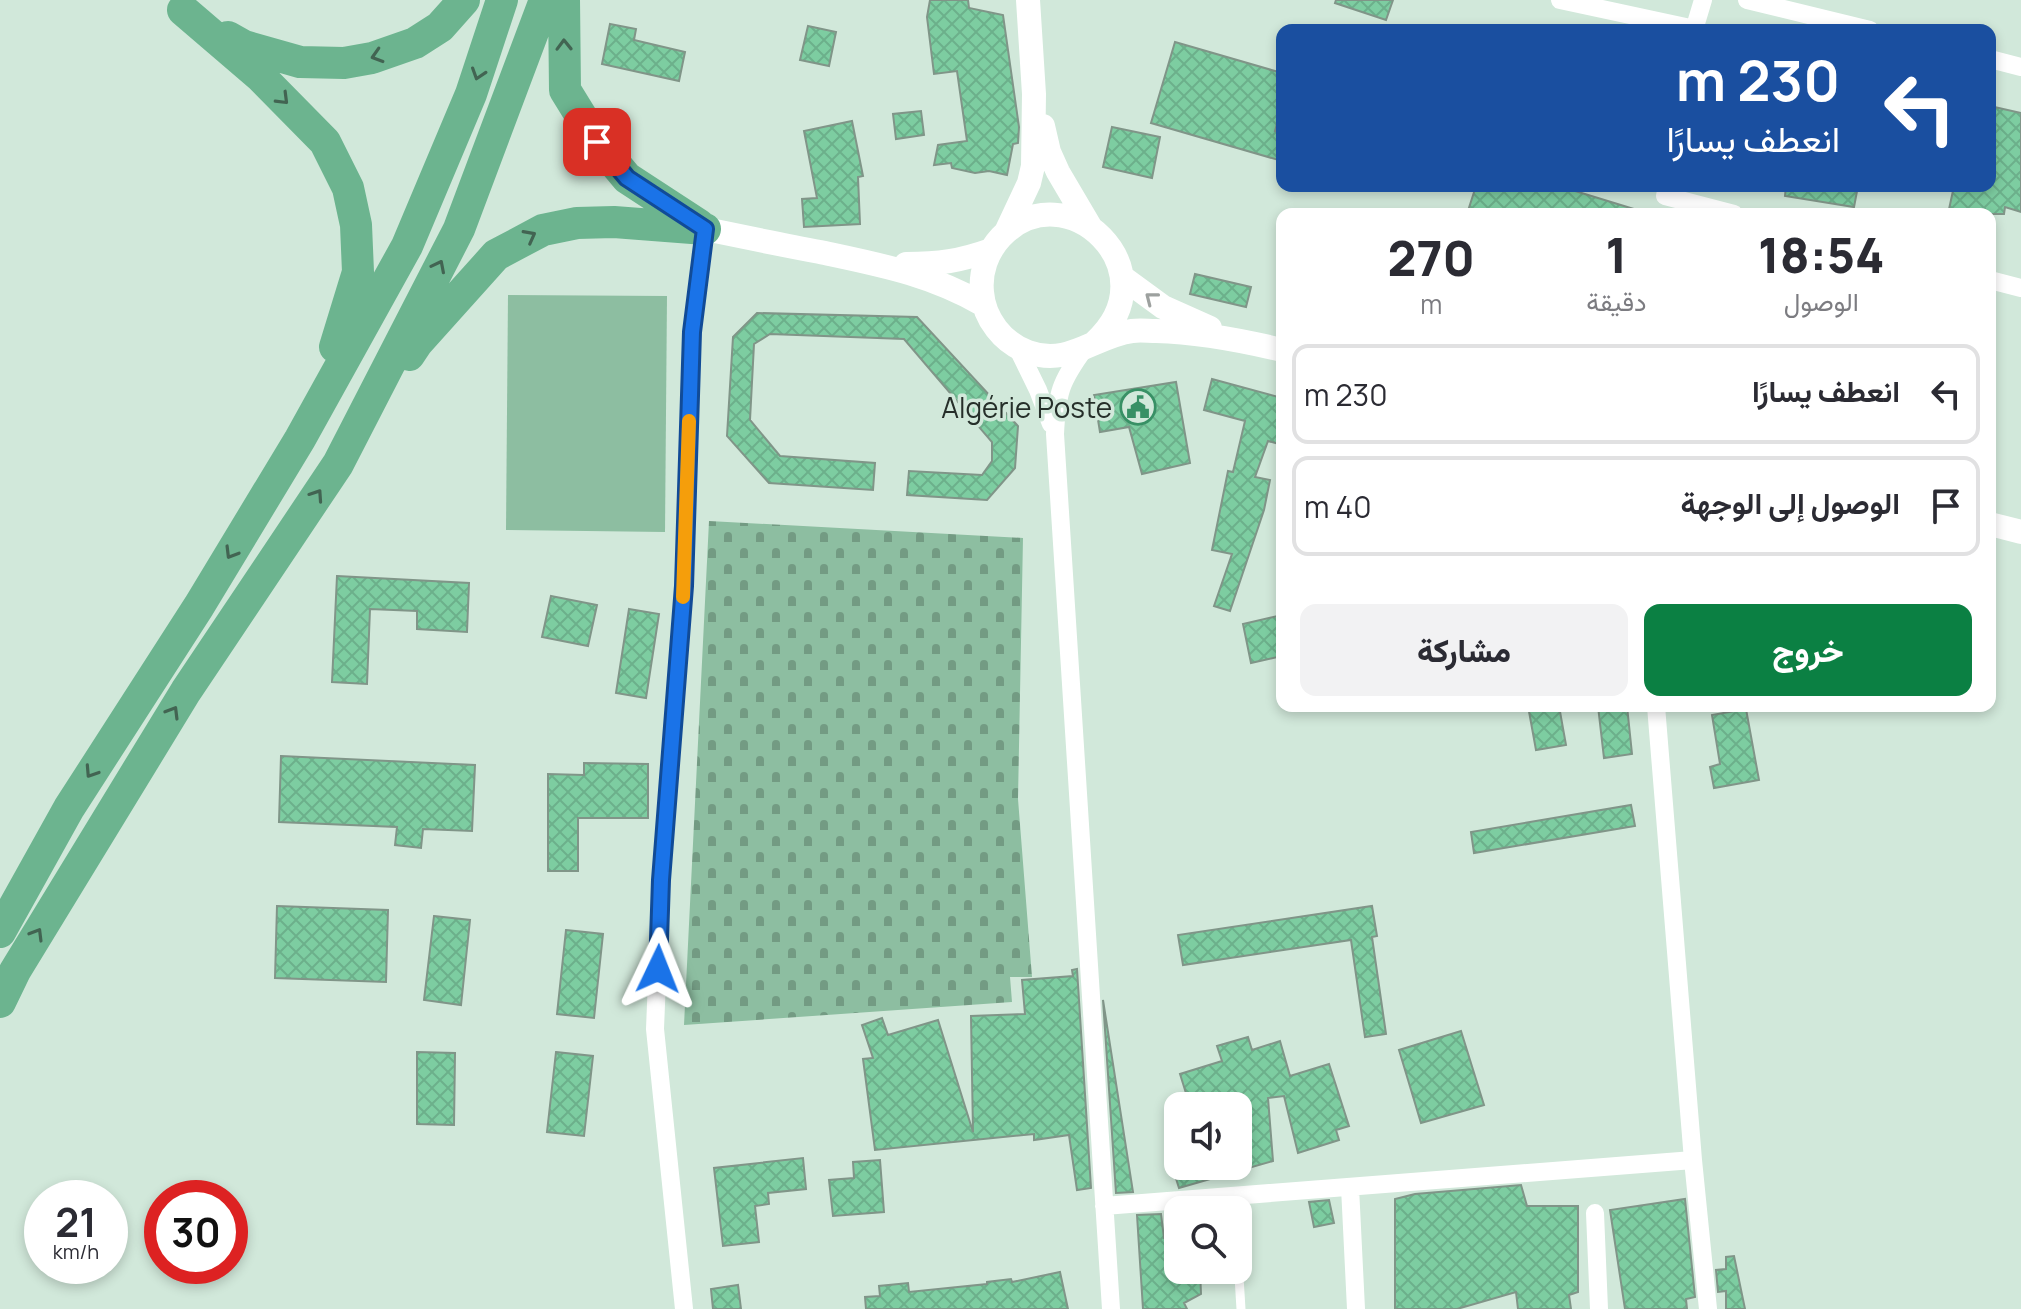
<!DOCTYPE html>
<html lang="ar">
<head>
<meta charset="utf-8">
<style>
  :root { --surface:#fff; --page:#f2f2f3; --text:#2b2b33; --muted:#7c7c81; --line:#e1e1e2; --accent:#0b8043 }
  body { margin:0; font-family:Manrope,Vazirmatn,sans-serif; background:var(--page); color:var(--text); direction:rtl; height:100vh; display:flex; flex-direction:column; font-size:30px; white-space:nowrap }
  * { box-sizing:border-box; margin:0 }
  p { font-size:26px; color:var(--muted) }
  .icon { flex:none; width:44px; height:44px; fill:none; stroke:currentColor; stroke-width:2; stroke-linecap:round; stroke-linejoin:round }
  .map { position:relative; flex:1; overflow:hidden; direction:ltr }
  .sheet { position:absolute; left:1276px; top:208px; width:720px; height:504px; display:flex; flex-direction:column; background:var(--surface); border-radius:16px; box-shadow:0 4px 12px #0003; direction:rtl }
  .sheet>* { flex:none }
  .guide { position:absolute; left:1276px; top:24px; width:720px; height:168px; border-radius:16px; box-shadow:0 4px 12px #0003; direction:rtl; background:#1a4fa0; color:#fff; overflow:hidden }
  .buttons { position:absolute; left:1164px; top:1092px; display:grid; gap:16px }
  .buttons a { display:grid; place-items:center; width:88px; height:88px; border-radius:16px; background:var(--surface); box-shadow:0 4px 12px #0003; font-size:40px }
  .speed { position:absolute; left:24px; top:1180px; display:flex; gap:16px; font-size:40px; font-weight:700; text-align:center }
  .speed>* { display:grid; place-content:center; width:104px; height:104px; border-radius:50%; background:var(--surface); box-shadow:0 4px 12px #0003; line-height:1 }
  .speed small { font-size:20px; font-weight:400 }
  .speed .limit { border:12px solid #d22; background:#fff; color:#111 }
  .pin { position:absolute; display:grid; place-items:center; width:68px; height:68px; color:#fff; margin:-34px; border-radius:16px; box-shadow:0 4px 12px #0006 }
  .me { position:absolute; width:88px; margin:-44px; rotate:2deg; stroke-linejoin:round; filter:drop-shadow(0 0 6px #0008) }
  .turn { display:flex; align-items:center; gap:28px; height:168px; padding:0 24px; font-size:36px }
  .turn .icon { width:104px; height:104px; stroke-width:2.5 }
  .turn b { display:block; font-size:56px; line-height:68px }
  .eta { display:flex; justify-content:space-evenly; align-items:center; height:136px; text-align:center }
  .eta b { font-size:48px; font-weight:800; line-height:56px }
  .primary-button { display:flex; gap:16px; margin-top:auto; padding:16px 24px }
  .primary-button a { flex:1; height:92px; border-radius:16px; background:var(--accent); color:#fff; font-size:32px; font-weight:800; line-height:92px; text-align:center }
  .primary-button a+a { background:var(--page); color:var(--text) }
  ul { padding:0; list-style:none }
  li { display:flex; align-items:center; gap:24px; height:100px; margin:0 16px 12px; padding:0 8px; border:4px solid var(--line); border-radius:16px }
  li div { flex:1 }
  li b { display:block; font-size:30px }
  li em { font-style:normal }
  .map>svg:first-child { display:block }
</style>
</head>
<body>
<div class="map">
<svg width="2021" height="1309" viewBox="0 0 2021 1309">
  <defs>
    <pattern id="cemetery-stones" width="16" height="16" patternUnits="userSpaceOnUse" patternTransform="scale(2)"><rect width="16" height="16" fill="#8dbea1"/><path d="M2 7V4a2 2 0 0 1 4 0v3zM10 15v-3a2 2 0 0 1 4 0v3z" fill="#739b83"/></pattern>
    <pattern id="building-cross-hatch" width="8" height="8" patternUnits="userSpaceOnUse" patternTransform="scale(2)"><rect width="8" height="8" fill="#7dcda1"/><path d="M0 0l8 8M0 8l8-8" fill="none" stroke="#6cb08b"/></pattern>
  </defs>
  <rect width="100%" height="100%" fill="#d1e8da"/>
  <path fill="#8dbea1" d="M 508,295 L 667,296 L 665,532 L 506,530 Z"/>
  <path fill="url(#cemetery-stones)" d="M 709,521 L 1023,538 L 1018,799 L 1032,977 L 1010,977 L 1012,1002 L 684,1025 Z"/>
  <path fill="url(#building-cross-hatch)" stroke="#809588" stroke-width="2" d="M 930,0 L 968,0 L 969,8 L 1003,15 L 1019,127 L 1018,143 L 1013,144 L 1007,175 L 989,171 L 975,173 L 952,168 L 951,163 L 934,165 L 938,145 L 967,141 L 957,71 L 934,74 L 927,17 Z
    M 1336,0 L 1393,0 L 1386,20 L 1335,3 Z
    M 610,24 L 636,29 L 634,40 L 685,52 L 679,81 L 602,64 Z
    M 808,26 L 836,32 L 829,66 L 800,60 Z
    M 1175,42 L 1282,73 L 1282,106 L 1275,131 L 1282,133 L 1282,161 L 1151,123 Z
    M 1990,106 L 2021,113 L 2021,212 L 2005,207 L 2004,214 L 1948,214 L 1954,186 L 1990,186 Z
    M 921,111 L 924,135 L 896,139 L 893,114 Z
    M 852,121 L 863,176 L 858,177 L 860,224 L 804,227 L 802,199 L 817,198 L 804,131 Z
    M 1112,127 L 1160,137 L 1152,178 L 1103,167 Z
    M 1476,186 L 1559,186 L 1637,210 L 1636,214 L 1467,214 Z
    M 1786,186 L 1858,186 L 1854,207 L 1785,196 Z
    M 1195,274 L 1251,287 L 1246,307 L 1190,294 Z
    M 757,313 L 917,317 L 1018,426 L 1015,468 L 987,500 L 907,495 L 909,471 L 982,475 L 992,461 L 992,442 L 904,339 L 770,334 L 754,344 L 750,420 L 780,456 L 875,463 L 873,490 L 769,483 L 727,436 L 733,337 Z
    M 1212,379 L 1282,398 L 1282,445 L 1268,441 L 1255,477 L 1270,480 L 1264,510 L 1230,611 L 1214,606 L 1232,554 L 1212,550 L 1228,471 L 1233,472 L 1245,421 L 1204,410 Z
    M 1176,382 L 1190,463 L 1142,474 L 1129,427 L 1100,432 L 1094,395 Z
    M 337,576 L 469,583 L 467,632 L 417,629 L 417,611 L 370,609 L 367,684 L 332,682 Z
    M 551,596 L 597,605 L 588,646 L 542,637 Z
    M 629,609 L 659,614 L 646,698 L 616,693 Z
    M 1282,615 L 1282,656 L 1251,663 L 1243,624 Z
    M 1528,706 L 1559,706 L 1566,745 L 1536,750 Z
    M 1598,706 L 1627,706 L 1632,754 L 1604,758 Z
    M 1746,709 L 1759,780 L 1714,788 L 1710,767 L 1720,764 L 1712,715 Z
    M 281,756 L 475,765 L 472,831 L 423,829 L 421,848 L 395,845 L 397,827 L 279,822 Z
    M 584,763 L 648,764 L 648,818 L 578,818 L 578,871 L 548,871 L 548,774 L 584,775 Z
    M 1631,805 L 1635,826 L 1474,853 L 1471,832 Z
    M 277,906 L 388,910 L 386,982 L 275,978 Z
    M 1372,906 L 1377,936 L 1372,937 L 1386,1034 L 1365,1037 L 1351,940 L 1183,965 L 1178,935 Z
    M 434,916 L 470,920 L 461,1005 L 424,1000 Z
    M 566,930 L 603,934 L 594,1018 L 557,1014 Z
    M 1077,969 L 1091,1188 L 1077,1190 L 1069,1135 L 1034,1140 L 1034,1134 L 875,1150 L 863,1059 L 873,1058 L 862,1025 L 882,1018 L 888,1035 L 938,1020 L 973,1132 L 971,1016 L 1025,1014 L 1022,980 L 1073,976 L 1072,970 Z
    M 1103,1000 L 1133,1192 L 1116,1193 Z
    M 1461,1031 L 1484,1105 L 1421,1123 L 1399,1050 Z
    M 1248,1037 L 1252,1050 L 1280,1041 L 1290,1076 L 1329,1064 L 1349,1126 L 1336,1130 L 1339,1140 L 1298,1153 L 1284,1096 L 1268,1098 L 1273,1161 L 1179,1188 L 1172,1166 L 1238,1166 L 1238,1106 L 1190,1106 L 1180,1074 L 1222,1061 L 1217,1046 Z
    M 417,1052 L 455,1053 L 454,1125 L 417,1124 Z
    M 556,1052 L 593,1056 L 584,1136 L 547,1132 Z
    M 803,1158 L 806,1189 L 768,1193 L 769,1204 L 755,1206 L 759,1242 L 723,1246 L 714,1168 Z
    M 880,1160 L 884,1212 L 833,1216 L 829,1180 L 854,1178 L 853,1162 Z
    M 1521,1185 L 1527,1206 L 1578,1206 L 1578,1292 L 1569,1295 L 1571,1309 L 1518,1309 L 1516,1292 L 1457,1309 L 1395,1309 L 1395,1199 L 1415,1194 Z
    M 1685,1199 L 1695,1297 L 1686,1299 L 1687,1309 L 1625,1309 L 1610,1210 Z
    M 1329,1200 L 1334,1223 L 1314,1227 L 1309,1202 Z
    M 1161,1214 L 1164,1238 L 1178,1237 L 1178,1270 L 1200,1270 L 1201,1294 L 1184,1303 L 1187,1309 L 1143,1309 L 1137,1215 Z
    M 1734,1256 L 1745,1309 L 1726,1309 L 1726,1291 L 1718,1292 L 1716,1270 L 1726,1269 L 1726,1257 Z
    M 1060,1272 L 1068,1309 L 866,1309 L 865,1297 L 880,1296 L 879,1286 L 908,1283 L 909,1292 L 987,1284 L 987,1282 L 1011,1279 L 1012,1282 Z
    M 738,1285 L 741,1309 L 713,1309 L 711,1289 Z"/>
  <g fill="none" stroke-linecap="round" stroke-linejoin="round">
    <path stroke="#fff" stroke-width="9" d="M 1238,1260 L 1241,1309"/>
    <path stroke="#fff" stroke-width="18" d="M 1560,0 L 1695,29
      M 1747,0 L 1870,30
      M 1694,30 L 1703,0
      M 1990,59 L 2021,67
      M 1667,186 L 1665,196 L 1734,214
      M 1990,280 L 2021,288
      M 1017,347 L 1038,390 L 1051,424
      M 1085,348 C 1060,382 1057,393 1055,434 L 1111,1309
      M 1656,706 L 1693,1160 L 1708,1309
      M 1350,1187 L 1356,1309
      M 1104,1206 L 1693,1160
      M 1595,1213 L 1599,1309
      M 684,1309 L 655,1029 L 661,880 L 684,586 L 692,332 L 705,229"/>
    <path stroke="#fff" stroke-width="24" d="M 1043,126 L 1049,152 L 1058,172 L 1091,228
      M 705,229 C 744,237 782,245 820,252 C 881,265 930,274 984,305
      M 1006,232 L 1029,183 L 1033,166 L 1034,94 L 1028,0
      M 906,264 C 939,264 960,261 991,250
      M 1122,277 L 1163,307 L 1210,328
      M 1095,342 C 1173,271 1066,169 1001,237 C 987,252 980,272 982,292 C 984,319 1003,343 1028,352 C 1069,367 1094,336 1132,331 C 1140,330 1148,331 1156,331 C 1199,332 1240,340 1282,350
      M 1990,524 L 2021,532"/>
    <path stroke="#6cb48f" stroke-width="32" d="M 564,0 L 565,90 L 597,142 L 627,178 L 699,225
      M 183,10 L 260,76 L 325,142 L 348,188 L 356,225 L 358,272 L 335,347
      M 228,37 L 244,46 L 300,62 L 344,63 L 372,58 L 415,43 L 440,27 L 464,0
      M 409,355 L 417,343 L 496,255 L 543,230 L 577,223 L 614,222 L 705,229
      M 0,932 L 69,808 L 199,606 L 300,439 L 407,246 L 471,94 L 502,0
      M 0,1002 L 15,971 L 186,691 L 338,464 L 459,229 L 545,0"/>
  </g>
  <defs><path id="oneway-chevron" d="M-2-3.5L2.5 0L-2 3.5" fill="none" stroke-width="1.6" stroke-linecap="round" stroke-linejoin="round" transform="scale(2)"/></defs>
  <g stroke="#426452">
    <use href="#oneway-chevron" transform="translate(564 45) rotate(-91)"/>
    <use href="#oneway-chevron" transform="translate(377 56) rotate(163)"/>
    <use href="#oneway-chevron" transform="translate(478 74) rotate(108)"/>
    <use href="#oneway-chevron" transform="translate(283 99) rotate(45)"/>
    <use href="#oneway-chevron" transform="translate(530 236) rotate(-28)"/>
    <use href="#oneway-chevron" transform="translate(439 266) rotate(-63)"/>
    <use href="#oneway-chevron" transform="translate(317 495) rotate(-56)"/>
    <use href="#oneway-chevron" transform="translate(231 553) rotate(121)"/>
    <use href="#oneway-chevron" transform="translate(173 712) rotate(-59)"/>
    <use href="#oneway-chevron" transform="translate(91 772) rotate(123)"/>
    <use href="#oneway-chevron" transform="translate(37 934) rotate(-59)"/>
  </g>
  <use stroke="#9da19f" href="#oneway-chevron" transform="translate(1151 298) rotate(-142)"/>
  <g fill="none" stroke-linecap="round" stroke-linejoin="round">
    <defs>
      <path id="route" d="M 597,142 L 627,178 L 705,229 L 692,332 L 684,586 L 661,880 L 658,969"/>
    </defs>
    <use href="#route" stroke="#114b97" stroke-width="20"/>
    <use href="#route" stroke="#1a73e8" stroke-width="14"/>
    <path stroke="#f59e0b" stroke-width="14" d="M 683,597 L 689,421"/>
  </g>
  <defs>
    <symbol id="civic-ring" viewBox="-11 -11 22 22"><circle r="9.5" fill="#d1e8da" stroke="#389065" stroke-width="1.5"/><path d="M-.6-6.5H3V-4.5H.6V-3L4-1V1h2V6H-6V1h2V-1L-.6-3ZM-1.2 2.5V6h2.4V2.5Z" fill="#389065"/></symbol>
  </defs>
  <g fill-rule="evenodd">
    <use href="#civic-ring" x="1118" y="387" width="40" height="40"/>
  </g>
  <g text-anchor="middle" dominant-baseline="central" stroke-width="7" stroke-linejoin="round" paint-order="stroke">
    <g font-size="28" fill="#262f2a" stroke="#d1e8da" text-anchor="end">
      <text x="1112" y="407">Algérie Poste</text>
    </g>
  </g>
</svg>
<div class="buttons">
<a><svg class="icon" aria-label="sound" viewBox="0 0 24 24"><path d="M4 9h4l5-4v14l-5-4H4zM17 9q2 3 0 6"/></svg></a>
<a><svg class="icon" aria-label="search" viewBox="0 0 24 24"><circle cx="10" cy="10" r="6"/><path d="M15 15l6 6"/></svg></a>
</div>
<div class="speed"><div>21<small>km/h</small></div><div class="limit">30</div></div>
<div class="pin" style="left:597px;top:142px;background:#d93025"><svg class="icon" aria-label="arrive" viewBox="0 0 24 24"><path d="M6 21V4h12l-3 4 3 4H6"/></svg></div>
<svg class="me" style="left:658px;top:969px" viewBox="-20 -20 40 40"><path d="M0-17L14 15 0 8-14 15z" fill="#1a73e8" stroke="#fff" stroke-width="4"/></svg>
<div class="guide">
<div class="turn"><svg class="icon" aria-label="left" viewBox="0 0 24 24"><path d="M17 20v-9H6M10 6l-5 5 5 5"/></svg><div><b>230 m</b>انعطف يسارًا</div></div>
</div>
<section class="sheet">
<div class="eta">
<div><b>18:54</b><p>الوصول</p></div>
<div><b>1</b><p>دقيقة</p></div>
<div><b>270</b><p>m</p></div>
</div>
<ul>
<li><svg class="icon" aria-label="left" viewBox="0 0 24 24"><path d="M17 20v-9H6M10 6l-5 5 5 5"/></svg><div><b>انعطف يسارًا</b></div><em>230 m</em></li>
<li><svg class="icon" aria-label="arrive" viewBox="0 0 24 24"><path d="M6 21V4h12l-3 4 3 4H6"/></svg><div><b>الوصول إلى الوجهة</b></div><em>40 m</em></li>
</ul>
<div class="primary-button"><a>خروج</a><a>مشاركة</a></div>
</section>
</div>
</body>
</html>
